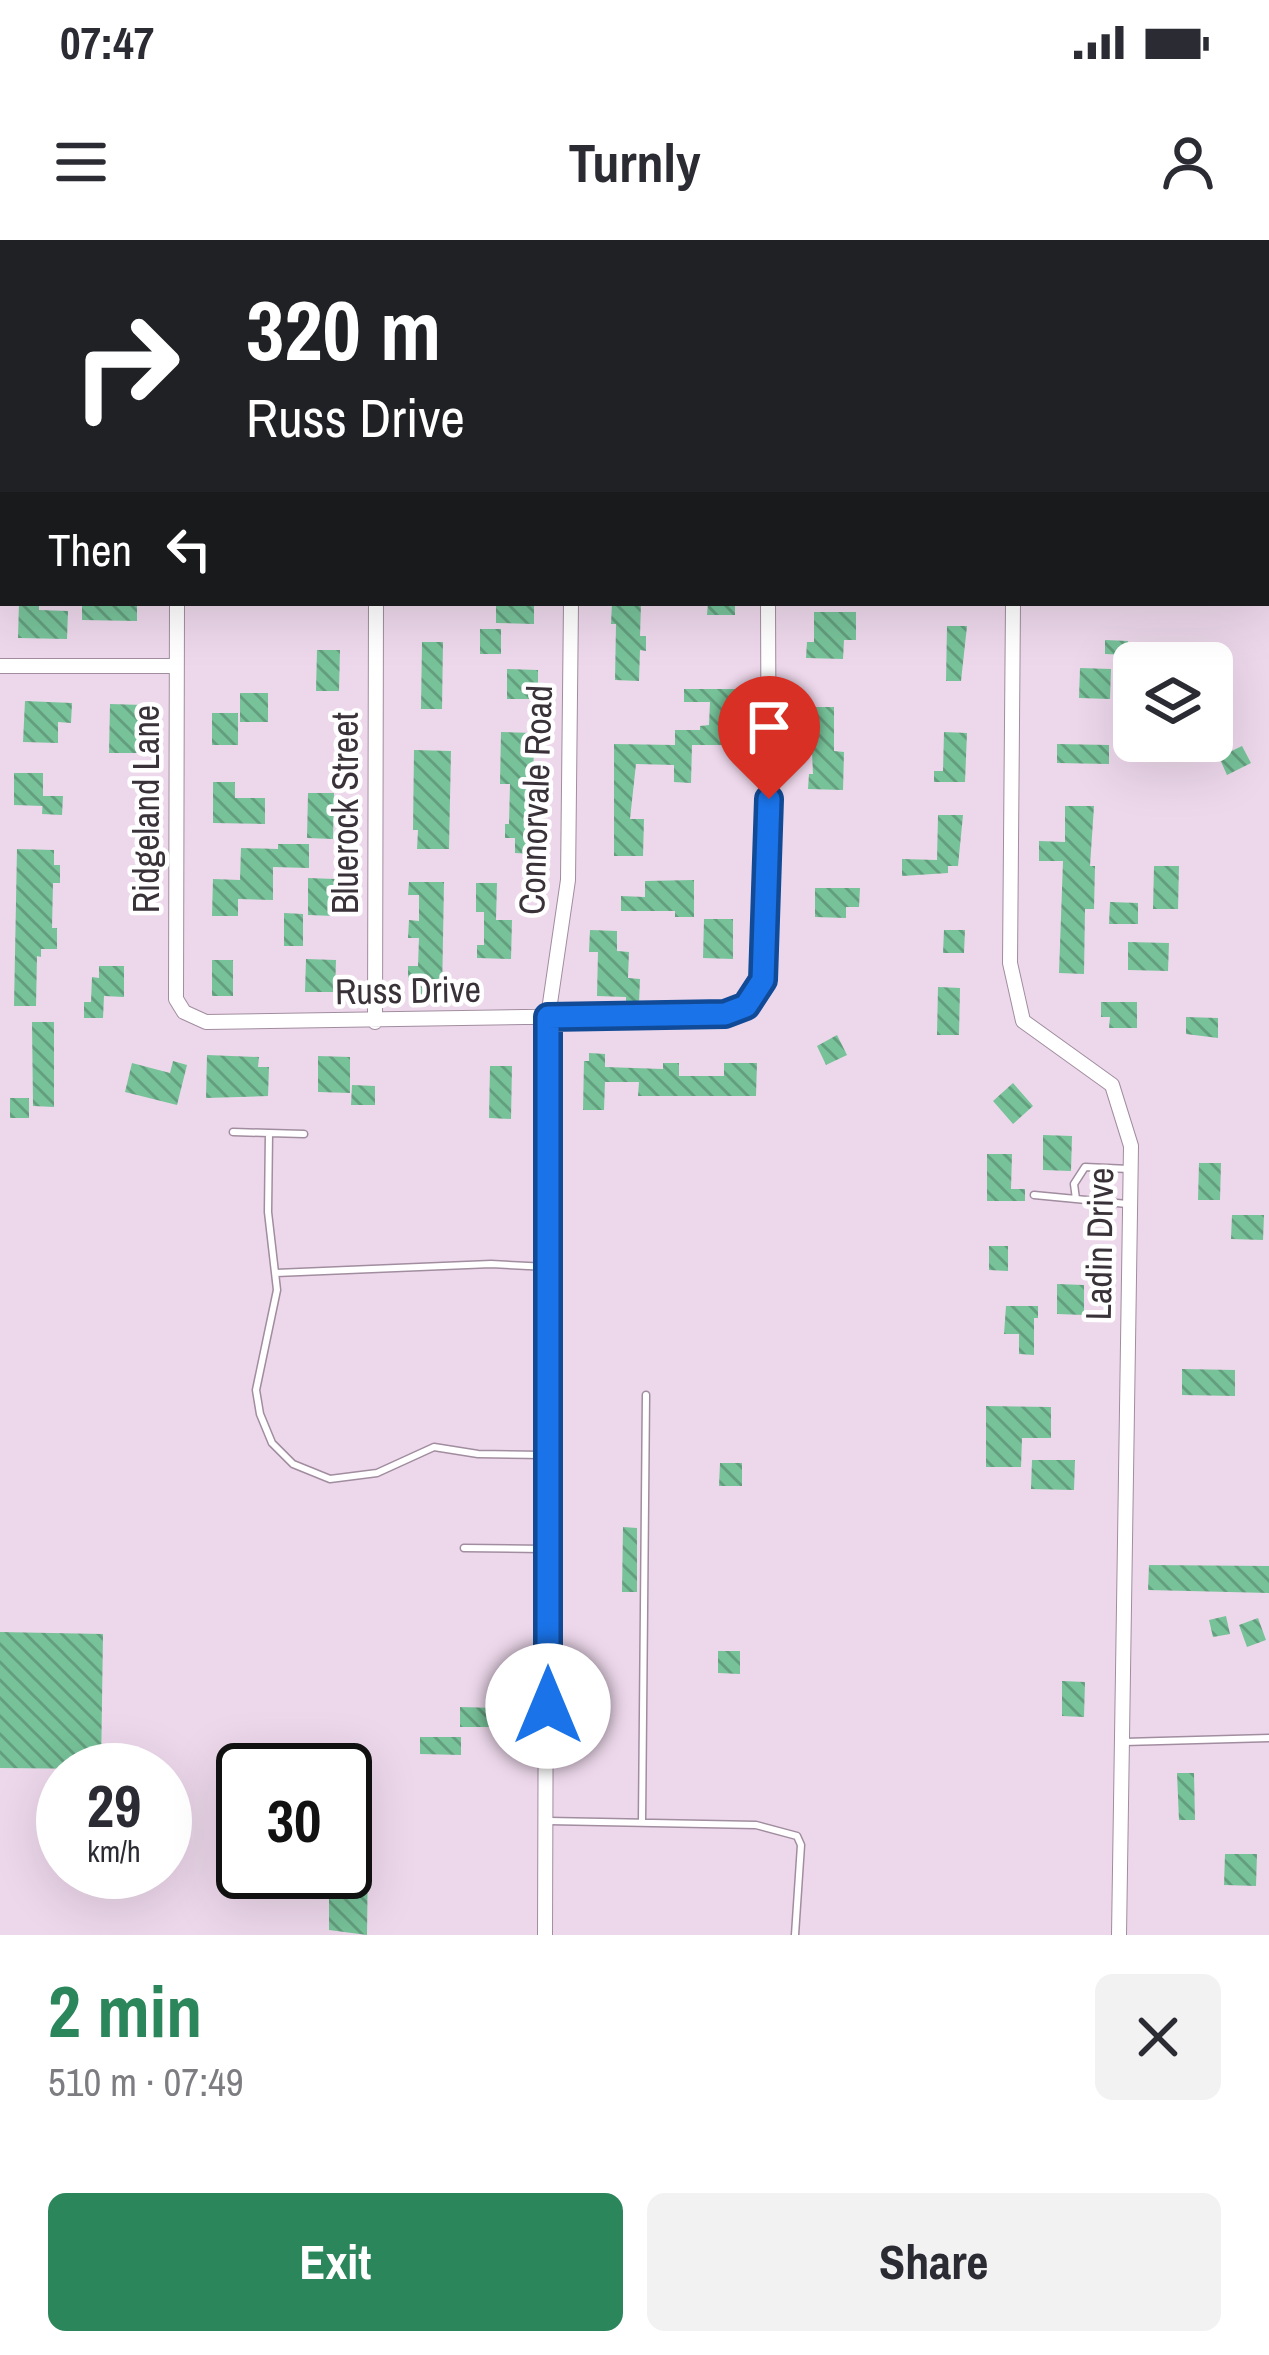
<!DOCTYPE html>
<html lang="en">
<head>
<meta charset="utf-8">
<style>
  :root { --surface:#fff; --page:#f2f2f3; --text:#2b2b33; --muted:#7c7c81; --accent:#2c865b }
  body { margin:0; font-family:"Archivo Narrow",sans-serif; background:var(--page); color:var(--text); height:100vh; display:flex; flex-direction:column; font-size:45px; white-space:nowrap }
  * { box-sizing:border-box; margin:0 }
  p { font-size:39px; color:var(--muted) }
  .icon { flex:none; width:66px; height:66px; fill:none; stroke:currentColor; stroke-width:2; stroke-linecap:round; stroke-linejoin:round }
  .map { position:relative; height:1695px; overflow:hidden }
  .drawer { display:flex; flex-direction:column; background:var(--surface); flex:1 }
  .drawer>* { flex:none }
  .hud { position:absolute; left:0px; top:0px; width:1269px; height:366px; box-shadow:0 12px 48px #0002; background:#202124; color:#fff; overflow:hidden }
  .fabs { position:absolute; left:1113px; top:402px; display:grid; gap:24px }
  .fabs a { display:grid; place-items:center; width:120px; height:120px; border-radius:18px; background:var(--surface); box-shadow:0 12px 48px #0002; font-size:60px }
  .speed { position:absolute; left:36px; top:1503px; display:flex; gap:24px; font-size:60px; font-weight:700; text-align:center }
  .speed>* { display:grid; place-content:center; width:156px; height:156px; border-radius:50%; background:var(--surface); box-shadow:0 12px 48px #0002; line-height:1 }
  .speed small { font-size:30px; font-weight:400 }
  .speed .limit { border:6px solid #111; border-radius:18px; background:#fff; color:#111 }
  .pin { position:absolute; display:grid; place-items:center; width:102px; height:102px; color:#fff; margin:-123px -51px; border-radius:50% 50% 50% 0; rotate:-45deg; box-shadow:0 0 12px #0007 }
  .pin .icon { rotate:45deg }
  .me { position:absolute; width:132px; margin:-66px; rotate:0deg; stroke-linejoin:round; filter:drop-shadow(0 0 9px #0008) }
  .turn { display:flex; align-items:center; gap:42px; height:252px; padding:0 48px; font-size:54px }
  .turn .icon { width:156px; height:156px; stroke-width:2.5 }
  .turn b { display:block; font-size:84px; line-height:102px }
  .then { display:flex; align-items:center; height:114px; padding:0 48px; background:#0003; gap:24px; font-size:45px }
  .round { display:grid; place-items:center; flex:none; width:126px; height:126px; border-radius:18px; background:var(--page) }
  .headline { display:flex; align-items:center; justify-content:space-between; height:204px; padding:0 48px }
  h1 { font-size:72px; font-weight:800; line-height:90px; color:var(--accent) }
  .button { display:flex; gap:24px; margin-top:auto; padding:24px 48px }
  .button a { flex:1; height:138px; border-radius:18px; background:var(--accent); color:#fff; font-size:48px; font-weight:800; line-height:138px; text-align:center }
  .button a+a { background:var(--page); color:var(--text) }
  .status { display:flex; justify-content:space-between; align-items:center; height:84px; padding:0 60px; background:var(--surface); direction:ltr }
  .status svg { height:33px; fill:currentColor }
  header { display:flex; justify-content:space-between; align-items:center; height:156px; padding:0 48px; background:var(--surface); font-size:54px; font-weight:800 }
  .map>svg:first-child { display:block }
</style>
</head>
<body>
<div class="status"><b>07:47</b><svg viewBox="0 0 49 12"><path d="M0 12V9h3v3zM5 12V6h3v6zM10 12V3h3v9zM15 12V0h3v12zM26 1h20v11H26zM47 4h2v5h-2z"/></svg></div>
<header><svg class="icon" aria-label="menu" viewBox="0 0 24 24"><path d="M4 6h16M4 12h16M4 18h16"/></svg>Turnly<svg class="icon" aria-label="person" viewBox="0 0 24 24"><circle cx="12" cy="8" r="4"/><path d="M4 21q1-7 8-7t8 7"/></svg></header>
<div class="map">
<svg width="1269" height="1695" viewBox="0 0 1269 1695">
  <defs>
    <pattern id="building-back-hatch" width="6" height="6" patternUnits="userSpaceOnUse" patternTransform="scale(3)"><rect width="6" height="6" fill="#77c299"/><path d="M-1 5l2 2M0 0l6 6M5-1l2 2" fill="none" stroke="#639e7e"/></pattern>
  </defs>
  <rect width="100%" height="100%" fill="#edd8eb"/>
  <path fill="url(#building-back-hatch)" d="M 19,363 L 39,363 L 39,370 L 68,371 L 67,399 L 18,398 Z
    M 82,363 L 137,363 L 137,381 L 82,380 Z
    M 496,363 L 534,363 L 534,384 L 496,383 Z
    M 612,363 L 641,363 L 640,396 L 646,396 L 646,411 L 640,410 L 639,441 L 615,440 L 616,384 L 611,384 Z
    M 708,363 L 735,363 L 735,375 L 707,375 Z
    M 814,372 L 856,372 L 856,400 L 844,400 L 843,419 L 806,418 L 807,402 L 814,402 Z
    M 947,386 L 967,386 L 961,441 L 946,441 Z
    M 480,389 L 501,389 L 501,414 L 480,414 Z
    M 1105,400 L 1128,401 L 1128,415 L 1105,414 Z
    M 422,402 L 443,402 L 442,469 L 421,469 Z
    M 317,410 L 340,410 L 339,451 L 316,451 Z
    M 1080,428 L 1111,429 L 1110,459 L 1079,458 Z
    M 507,429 L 538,430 L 538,459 L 507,459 Z
    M 684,449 L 746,449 L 746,468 L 735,468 L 735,505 L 692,505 L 691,543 L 674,542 L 674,525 L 636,524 L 630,579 L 644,579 L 643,616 L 614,616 L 614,504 L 675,505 L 675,490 L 700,490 L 700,486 L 709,485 L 710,462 L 684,462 Z
    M 240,453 L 268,453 L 268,482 L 240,482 Z
    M 25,461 L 72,463 L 71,483 L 58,482 L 58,503 L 23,502 Z
    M 110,464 L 143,465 L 142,513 L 109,513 Z
    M 810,467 L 834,467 L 834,511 L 844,512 L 843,550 L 808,549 L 809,534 L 813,534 Z
    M 212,473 L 238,473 L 238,505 L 212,505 Z
    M 501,492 L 534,493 L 532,614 L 515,613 L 515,598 L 505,598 L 505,584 L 509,584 L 510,544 L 500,544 Z
    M 944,492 L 967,493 L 965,542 L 934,542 L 934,531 L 943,531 Z
    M 1057,504 L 1109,505 L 1109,524 L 1057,523 Z
    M 1242,506 L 1251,523 L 1227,535 L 1219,517 Z
    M 414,510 L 451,511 L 449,609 L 417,609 L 418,590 L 413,590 Z
    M 14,533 L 43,533 L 43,566 L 14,565 Z
    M 213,542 L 235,542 L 235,558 L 265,558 L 265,584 L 213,583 Z
    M 308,553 L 334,553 L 333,599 L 307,598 Z
    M 43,556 L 63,556 L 62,575 L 42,574 Z
    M 1065,566 L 1094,566 L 1090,626 L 1095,626 L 1094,669 L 1085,669 L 1084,734 L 1059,733 L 1063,621 L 1039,621 L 1039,601 L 1065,602 Z
    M 938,575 L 963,575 L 958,626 L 948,626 L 948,633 L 902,636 L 902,619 L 937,620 Z
    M 278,604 L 309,604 L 309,628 L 273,627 L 273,660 L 238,659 L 238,676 L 212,676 L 213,639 L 240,640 L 241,608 L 278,609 Z
    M 17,609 L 54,610 L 54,625 L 60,625 L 60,643 L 53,643 L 52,688 L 57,688 L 57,709 L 41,709 L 41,717 L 37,716 L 36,766 L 14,766 Z
    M 1154,626 L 1179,626 L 1178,669 L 1153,669 Z
    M 308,638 L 335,639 L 334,676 L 308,675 Z
    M 694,640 L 694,677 L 675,677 L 675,671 L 621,671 L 621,656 L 645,657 L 645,641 Z
    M 409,642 L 444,642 L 442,755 L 418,754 L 418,741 L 408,741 L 408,726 L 418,726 L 419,698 L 408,698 L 409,680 L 419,681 L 419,655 L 408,655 Z
    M 476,643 L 497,643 L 496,680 L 512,680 L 511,719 L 477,718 L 477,705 L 484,705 L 484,672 L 476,672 Z
    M 815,648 L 860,648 L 859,667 L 846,667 L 846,678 L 815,677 Z
    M 1110,662 L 1138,663 L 1138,684 L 1109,684 Z
    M 284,673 L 303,674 L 303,706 L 284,706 Z
    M 704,679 L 733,679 L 733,719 L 703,718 Z
    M 590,690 L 617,691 L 617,711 L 629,712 L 628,738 L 640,739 L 639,763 L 626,763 L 626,757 L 597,756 L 598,712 L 589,712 Z
    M 944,690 L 965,690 L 964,713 L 943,713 Z
    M 1128,702 L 1169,703 L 1168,731 L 1128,730 Z
    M 306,719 L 336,720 L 335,752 L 305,752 Z
    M 212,720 L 233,720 L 233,756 L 212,756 Z
    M 99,726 L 124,726 L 124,757 L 104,756 L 103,778 L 84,778 L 84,762 L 91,762 L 92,737 L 99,738 Z
    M 938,747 L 960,748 L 959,795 L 937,795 Z
    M 1101,762 L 1137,762 L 1137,788 L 1109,788 L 1110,777 L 1101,777 Z
    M 1186,777 L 1218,778 L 1218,798 L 1186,794 Z
    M 32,782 L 54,782 L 54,867 L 33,866 Z
    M 837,795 L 847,815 L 826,825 L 817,806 Z
    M 589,813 L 605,814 L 605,827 L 663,829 L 663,823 L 679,823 L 679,836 L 724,836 L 724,823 L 757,823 L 756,856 L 638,856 L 639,842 L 605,842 L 604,870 L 583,870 L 584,821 L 589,821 Z
    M 207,815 L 259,817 L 258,827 L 269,827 L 268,856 L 206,858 Z
    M 318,816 L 350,817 L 350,853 L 318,852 Z
    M 173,821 L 187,825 L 177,865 L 125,852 L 132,823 L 170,833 Z
    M 490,826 L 512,826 L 511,879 L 489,878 Z
    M 1013,843 L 1033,866 L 1013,884 L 993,861 Z
    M 352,845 L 375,846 L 375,865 L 351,865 Z
    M 10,858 L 29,858 L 29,878 L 10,878 Z
    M 1043,895 L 1072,896 L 1071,931 L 1043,930 Z
    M 987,914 L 1012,914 L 1011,949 L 1025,949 L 1025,961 L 987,961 Z
    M 1199,923 L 1221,923 L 1220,960 L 1198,960 Z
    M 1232,975 L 1264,975 L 1263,1000 L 1231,999 Z
    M 989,1006 L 1008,1006 L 1008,1031 L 989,1030 Z
    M 1057,1044 L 1084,1045 L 1084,1075 L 1057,1074 Z
    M 1006,1066 L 1038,1066 L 1038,1078 L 1034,1078 L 1034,1115 L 1019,1114 L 1019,1094 L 1004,1094 Z
    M 1182,1129 L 1235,1130 L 1235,1156 L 1182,1155 Z
    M 986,1166 L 1051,1167 L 1051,1198 L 1022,1198 L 1021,1227 L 986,1227 Z
    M 1032,1220 L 1075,1220 L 1074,1250 L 1031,1249 Z
    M 720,1223 L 742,1223 L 742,1246 L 719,1246 Z
    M 623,1287 L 637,1288 L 637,1352 L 622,1352 Z
    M 1149,1325 L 1269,1326 L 1269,1353 L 1148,1350 Z
    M 1226,1376 L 1230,1394 L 1213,1397 L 1209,1380 Z
    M 1258,1378 L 1266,1400 L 1247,1407 L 1239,1385 Z
    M 0,1392 L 103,1394 L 101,1529 L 0,1528 Z
    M 718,1411 L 740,1411 L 740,1434 L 718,1433 Z
    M 1062,1441 L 1085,1442 L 1084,1477 L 1062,1476 Z
    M 460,1467 L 497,1468 L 497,1487 L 460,1487 Z
    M 420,1497 L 461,1497 L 461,1515 L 420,1514 Z
    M 1177,1533 L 1194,1533 L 1195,1580 L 1179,1580 Z
    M 345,1607 L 368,1608 L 367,1695 L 329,1690 L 329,1632 L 345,1632 Z
    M 1225,1614 L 1257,1614 L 1256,1646 L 1224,1645 Z"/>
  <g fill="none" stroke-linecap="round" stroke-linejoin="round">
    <defs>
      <path id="service" d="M 233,892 L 269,893 L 268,972 L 277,1050 L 256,1150 L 260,1174 L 272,1203 L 293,1224 L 330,1239 L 377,1233 L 434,1207 L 478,1214 L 544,1215
        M 269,893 L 304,894
        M 1034,955 L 1076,959
        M 1127,964 L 1076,959 L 1074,944 L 1085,927 L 1129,929
        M 276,1033 L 491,1024 L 548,1027
        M 464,1308 L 544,1309
        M 1124,1502 L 1269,1498
        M 549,1581 L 756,1585 L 797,1596 L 801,1605 L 795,1695
        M 642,1582 L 646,1155"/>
      <path id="minor" d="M 772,0 L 772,3
        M 181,3 L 181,0
        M 377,3 L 377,0
        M 575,3 L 575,0
        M 1016,3 L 1016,0
        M 177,363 L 176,759 L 184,772 L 206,782 L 726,774 L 746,766 L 763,740 L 769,605 L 768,363
        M 1013,363 L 1010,723 L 1023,781 L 1112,845 L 1131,906 L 1119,1695
        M 0,426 L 176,426
        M 375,782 L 376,363
        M 545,1695 L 548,777 L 568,640 L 571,363"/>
    </defs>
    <use href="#service" stroke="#a18d9f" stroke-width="9"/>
    <use href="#minor" stroke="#a18d9f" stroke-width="16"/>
    <use href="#service" stroke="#fff" stroke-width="6"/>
    <use href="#minor" stroke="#fff" stroke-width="14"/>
  </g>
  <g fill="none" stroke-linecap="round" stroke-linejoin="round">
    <defs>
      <path id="route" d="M 548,1466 L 548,777 L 725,774 L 746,766 L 763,740 L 769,559"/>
    </defs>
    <use href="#route" stroke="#114b97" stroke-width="30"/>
    <use href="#route" stroke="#1a73e8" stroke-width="21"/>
  </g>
  <g text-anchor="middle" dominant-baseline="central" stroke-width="9" stroke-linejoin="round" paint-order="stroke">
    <g font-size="36" fill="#3a3239" stroke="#fff">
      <text transform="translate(535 560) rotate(-88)">Connorvale Road</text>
      <text transform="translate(146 569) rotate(-90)">Ridgeland Lane</text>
      <text transform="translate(345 573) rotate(-90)">Bluerock Street</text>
      <text transform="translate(408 750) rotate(-1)">Russ Drive</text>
      <text transform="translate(1099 1004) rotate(-89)">Ladin Drive</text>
    </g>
  </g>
</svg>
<div class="fabs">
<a><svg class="icon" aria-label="layers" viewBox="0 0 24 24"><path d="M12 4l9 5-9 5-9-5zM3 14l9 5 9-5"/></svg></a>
</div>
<div class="speed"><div>29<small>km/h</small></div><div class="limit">30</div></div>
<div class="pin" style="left:769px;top:559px;background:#d93025"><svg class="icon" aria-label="arrive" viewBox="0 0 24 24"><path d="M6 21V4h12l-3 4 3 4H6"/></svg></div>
<svg class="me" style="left:548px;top:1466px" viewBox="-20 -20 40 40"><circle r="19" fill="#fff"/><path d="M0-13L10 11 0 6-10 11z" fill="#1a73e8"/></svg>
<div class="hud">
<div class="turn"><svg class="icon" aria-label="right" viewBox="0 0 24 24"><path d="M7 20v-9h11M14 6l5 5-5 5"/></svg><div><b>320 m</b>Russ Drive</div></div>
<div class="then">Then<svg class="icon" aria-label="left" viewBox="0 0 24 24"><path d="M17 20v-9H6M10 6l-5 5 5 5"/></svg></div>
</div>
</div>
<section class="drawer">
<div class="headline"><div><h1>2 min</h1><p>510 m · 07:49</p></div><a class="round"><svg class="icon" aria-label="close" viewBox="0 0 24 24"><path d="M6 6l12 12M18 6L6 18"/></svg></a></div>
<div class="button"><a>Exit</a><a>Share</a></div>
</section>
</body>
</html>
